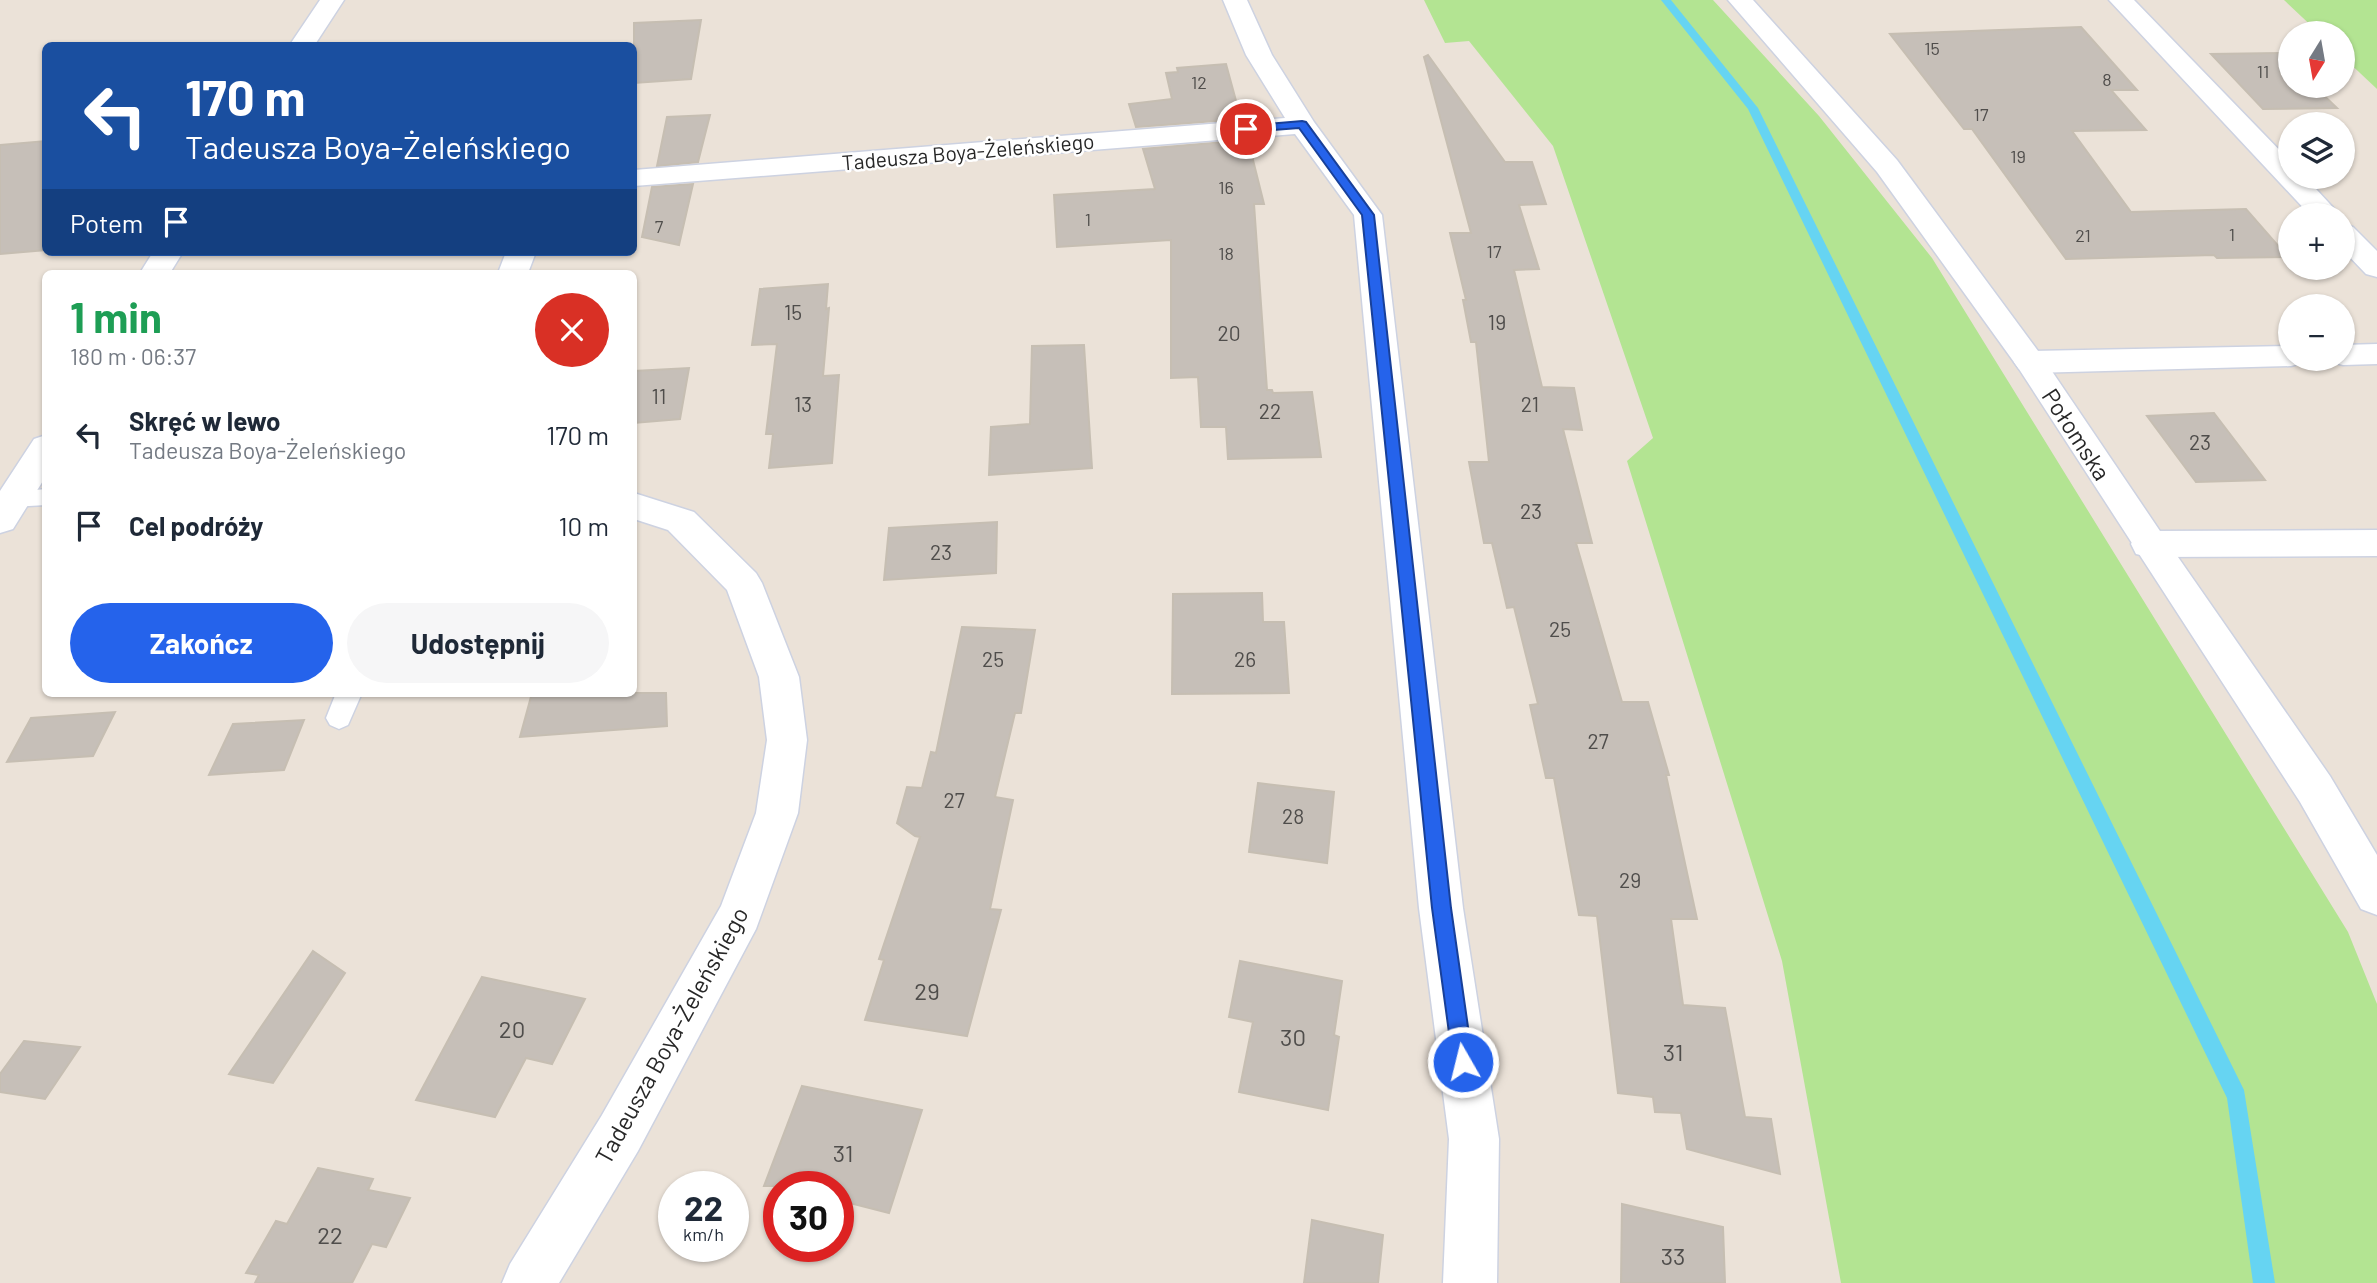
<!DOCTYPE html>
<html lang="pl">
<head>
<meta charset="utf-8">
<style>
  :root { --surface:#fff; --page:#f6f6f7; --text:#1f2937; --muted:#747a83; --accent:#2563eb }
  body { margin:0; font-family:Barlow,sans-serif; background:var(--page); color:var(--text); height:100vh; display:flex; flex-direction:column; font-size:26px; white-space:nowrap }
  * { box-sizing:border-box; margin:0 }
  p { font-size:23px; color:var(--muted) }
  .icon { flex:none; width:38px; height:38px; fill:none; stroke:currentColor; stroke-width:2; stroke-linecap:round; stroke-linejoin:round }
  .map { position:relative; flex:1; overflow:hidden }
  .details { position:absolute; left:42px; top:270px; width:595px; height:427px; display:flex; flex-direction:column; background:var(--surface); border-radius:10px; box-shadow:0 2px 5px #0004 }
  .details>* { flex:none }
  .banner { position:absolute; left:42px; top:42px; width:595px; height:214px; border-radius:10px; box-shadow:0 2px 5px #0004; background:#1a4fa0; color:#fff; overflow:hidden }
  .needle { width:46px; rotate:191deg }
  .fabs { position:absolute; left:2278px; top:21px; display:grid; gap:14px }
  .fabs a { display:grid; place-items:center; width:77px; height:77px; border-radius:50%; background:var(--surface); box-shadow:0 2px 5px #0004; font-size:35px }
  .speed { position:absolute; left:658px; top:1171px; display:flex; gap:14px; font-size:35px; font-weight:700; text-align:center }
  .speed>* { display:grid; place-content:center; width:91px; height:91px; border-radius:50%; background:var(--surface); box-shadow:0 2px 5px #0004; line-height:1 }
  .speed small { font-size:18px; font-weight:400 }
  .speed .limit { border:10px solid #d22; background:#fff; color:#111 }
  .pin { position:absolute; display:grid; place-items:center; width:60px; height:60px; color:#fff; margin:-30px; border:4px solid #fff; border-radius:50%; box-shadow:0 2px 7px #0007 }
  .me { position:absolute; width:77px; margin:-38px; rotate:352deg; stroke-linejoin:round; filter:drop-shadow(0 0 5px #0008) }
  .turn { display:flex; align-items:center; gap:24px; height:147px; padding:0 28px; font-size:32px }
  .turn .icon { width:91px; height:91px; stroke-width:2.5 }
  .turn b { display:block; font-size:49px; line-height:60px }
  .then { display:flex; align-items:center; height:66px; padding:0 28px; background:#0003; gap:14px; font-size:26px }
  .round { display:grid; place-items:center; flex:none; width:74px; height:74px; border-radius:37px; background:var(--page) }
  .headline { display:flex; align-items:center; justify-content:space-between; height:119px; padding:0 28px }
  h1 { font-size:42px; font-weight:700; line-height:52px; color:#1e9e55 }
  .action { display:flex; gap:14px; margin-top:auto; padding:14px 28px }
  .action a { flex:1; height:80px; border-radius:42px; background:var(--accent); color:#fff; font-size:28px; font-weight:700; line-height:80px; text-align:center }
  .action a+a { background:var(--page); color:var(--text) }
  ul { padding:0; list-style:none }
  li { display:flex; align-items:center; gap:21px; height:91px; padding:0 28px }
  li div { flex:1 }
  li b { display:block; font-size:26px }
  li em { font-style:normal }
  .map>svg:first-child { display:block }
</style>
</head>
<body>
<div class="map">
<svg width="2377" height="1283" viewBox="0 0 2377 1283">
  <rect width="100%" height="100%" fill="#ebe2d8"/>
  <path fill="#b3e492" d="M 1424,0 L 1713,0 L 1819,116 L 1932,258 L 2348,932 L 2377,1004 L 2377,1283 L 1841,1283 L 1782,961 L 1627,461 L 1653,438 L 1553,146 L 1469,41 L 1445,43 Z
    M 2284,0 L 2377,0 L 2377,89 L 2343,57 L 2343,33 L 2319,33 Z"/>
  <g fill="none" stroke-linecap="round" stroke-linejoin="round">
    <path fill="#66d4f2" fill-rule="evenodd" d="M 1661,0 L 1671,0 L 1758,108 L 2244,1090 L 2275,1283 L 2253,1283 L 2227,1098 L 1748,109 Z"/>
  </g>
  <path fill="#c6bfb8" stroke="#c6beb2" stroke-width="2" d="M 701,20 L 691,79 L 634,83 L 634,23 Z
    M 2081,27 L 2137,90 L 2111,90 L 2146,130 L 2072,131 L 2131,212 L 2246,209 L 2288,257 L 2217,258 L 2214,255 L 2066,259 L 1972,129 L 1964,129 L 1890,34 Z
    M 2280,53 L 2291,64 L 2291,86 L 2314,86 L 2337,108 L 2263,109 L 2211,54 Z
    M 1428,55 L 1505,162 L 1532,162 L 1546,204 L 1519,205 L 1539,269 L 1514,270 L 1542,387 L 1574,388 L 1582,430 L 1563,429 L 1592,543 L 1576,543 L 1622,702 L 1648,702 L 1669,775 L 1666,775 L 1697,919 L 1671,919 L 1683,1005 L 1725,1008 L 1745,1117 L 1771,1119 L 1780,1174 L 1687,1149 L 1681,1113 L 1655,1112 L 1653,1097 L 1618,1093 L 1597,916 L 1579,915 L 1554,778 L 1546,778 L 1530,705 L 1538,704 L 1514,607 L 1507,608 L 1492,543 L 1484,543 L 1469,462 L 1489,462 L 1476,342 L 1471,342 L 1463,300 L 1466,300 L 1450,233 L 1471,233 L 1424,57 Z
    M 1226,64 L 1241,119 L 1136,127 L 1129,104 L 1172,99 L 1166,73 L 1178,72 L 1177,68 Z
    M 710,115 L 698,162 L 657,166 L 667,117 Z
    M 1248,140 L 1264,204 L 1254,204 L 1267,390 L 1272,390 L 1273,393 L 1312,392 L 1321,457 L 1228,459 L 1226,427 L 1201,427 L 1198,377 L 1171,378 L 1171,240 L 1057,247 L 1054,195 L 1155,189 L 1143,149 Z
    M 46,141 L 46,250 L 0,254 L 0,145 Z
    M 693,184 L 679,245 L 642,237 L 652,187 Z
    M 828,284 L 826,309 L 829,308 L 823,376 L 839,375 L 832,463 L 769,468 L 773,434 L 766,434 L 777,344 L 752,345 L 760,289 Z
    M 1084,345 L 1092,468 L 989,475 L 991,427 L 1030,424 L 1032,346 Z
    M 689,368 L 680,419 L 634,423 L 634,371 Z
    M 2214,413 L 2265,480 L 2196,482 L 2147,416 Z
    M 997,522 L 996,573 L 884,580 L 889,528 Z
    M 1262,593 L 1263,622 L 1284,622 L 1289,693 L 1172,694 L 1173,594 Z
    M 962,627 L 1035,630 L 1021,713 L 1015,713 L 995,797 L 1013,800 L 990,909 L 1001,910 L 967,1036 L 865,1020 L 884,960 L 879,959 L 920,837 L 915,836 L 897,823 L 907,787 L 922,788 L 931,752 L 936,753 Z
    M 532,693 L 666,693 L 667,726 L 520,737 Z
    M 115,712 L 93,756 L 7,762 L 31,718 Z
    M 304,720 L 284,770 L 209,775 L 233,724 Z
    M 1258,783 L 1334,792 L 1327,863 L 1249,852 Z
    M 313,951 L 345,973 L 273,1083 L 229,1074 Z
    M 1240,961 L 1342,981 L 1334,1035 L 1339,1037 L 1328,1110 L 1239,1092 L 1253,1022 L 1229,1017 Z
    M 482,977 L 585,999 L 552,1064 L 526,1058 L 495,1117 L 416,1100 Z
    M 24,1041 L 80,1047 L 45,1099 L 0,1092 L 0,1074 Z
    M 802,1086 L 922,1110 L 889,1213 L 838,1200 L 838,1186 L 764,1186 Z
    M 318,1168 L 373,1179 L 368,1190 L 410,1198 L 386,1247 L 372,1244 L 352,1283 L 255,1283 L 259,1275 L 246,1273 L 276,1221 L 287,1224 Z
    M 1622,1204 L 1723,1227 L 1725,1283 L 1621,1283 Z
    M 1312,1220 L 1383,1235 L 1378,1283 L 1304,1283 Z"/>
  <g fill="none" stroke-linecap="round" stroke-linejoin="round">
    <defs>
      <path id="service" d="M 46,489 L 46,505 L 12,507 L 4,505 L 1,499 L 4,493 Z
        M 336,693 L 362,693 L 348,725 L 339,729 L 330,725 L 326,718 Z"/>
      <path id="minor" d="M 320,0 L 344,0 L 314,46 L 289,46 Z
        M 1223,0 L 1247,0 L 1272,55 L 1314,122 L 1382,215 L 1463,908 L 1499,1139 L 1497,1283 L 1443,1283 L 1449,1139 L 1419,908 L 1354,215 L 1295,134 L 634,186 L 634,170 L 1285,118 L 1246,55 Z
        M 2109,0 L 2134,0 L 2291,162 L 2291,177 L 2305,177 L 2340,215 L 2310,215 Z
        M 2343,224 L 2353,227 L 2377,251 L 2377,277 L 2366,274 L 2343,250 Z
        M 153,252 L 183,252 L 170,273 L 140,273 Z
        M 506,252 L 536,252 L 528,273 L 498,273 Z
        M 2377,344 L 2377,364 L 2343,365 L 2332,362 L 2329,359 L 2343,359 L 2343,345 Z
        M 2291,346 L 2291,359 L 2305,359 L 2302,363 L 2291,366 L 2030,373 L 2019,369 L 2014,362 L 2019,355 L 2030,351 Z
        M 46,435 L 46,476 L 13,529 L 0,533 L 0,491 L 34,439 Z
        M 634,493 L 694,512 L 756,573 L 762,583 L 799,677 L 807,740 L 798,813 L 756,929 L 638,1151 L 559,1283 L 502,1283 L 510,1264 L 602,1115 L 721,906 L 756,813 L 767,740 L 759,677 L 727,590 L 668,530 L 634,519 Z
        M 2377,530 L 2377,556 L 2149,557 L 2136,554 L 2131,544 L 2136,534 L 2149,531 Z"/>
      <path id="tertiary" d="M 1728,0 L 1753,0 L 1897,160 L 2041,355 L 2162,534 L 2330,776 L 2377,855 L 2377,915 L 2361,909 L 2300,802 L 2019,369 L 1877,172 Z"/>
    </defs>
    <use href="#service" stroke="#cdd2e1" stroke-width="3"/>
    <use href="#minor" stroke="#cdd2e1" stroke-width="3"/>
    <use href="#tertiary" stroke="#cdd2e1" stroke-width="3"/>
    <use href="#service" fill="#fff" fill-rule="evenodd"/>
    <use href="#minor" fill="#fff" fill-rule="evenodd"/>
    <use href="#tertiary" fill="#fff" fill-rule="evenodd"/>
  </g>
  <path fill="#2563eb" stroke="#184099" stroke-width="2" d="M 1302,121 L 1306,122 L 1374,215 L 1451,908 L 1473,1062 L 1470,1069 L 1463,1072 L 1456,1069 L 1453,1062 L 1432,908 L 1362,215 L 1299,128 L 1246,132 L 1240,129 L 1246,126 Z"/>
  <g text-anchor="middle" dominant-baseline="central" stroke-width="5" stroke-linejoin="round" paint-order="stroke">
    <g font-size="18" fill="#4f4d4b">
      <text x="1932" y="48">15</text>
      <text x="2263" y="71">11</text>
      <text x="2107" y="79">8</text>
      <text x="1199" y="82">12</text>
      <text x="1981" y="114">17</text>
      <text x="2018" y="156">19</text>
      <text x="1226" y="187">16</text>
      <text x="1088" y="219">1</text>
      <text x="659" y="226">7</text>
      <text x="2232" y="234">1</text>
      <text x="2083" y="235">21</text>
      <text x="1494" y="251">17</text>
      <text x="1226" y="253">18</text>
    </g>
    <g font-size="21" fill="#272727" stroke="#fff">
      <text transform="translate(968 151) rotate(-5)">Tadeusza Boya-Żeleńskiego</text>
    </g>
    <g font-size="21" fill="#4f4d4b">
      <text x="793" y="311">15</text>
      <text x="1497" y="321">19</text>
      <text x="1229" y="332">20</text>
      <text x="659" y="395">11</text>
      <text x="803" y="403">13</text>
      <text x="1530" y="403">21</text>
      <text x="1270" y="410">22</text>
      <text x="2200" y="441">23</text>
      <text x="1531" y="510">23</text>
      <text x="941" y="551">23</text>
      <text x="1560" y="628">25</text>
      <text x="993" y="658">25</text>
      <text x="1245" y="658">26</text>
      <text x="1598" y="740">27</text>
      <text x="954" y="799">27</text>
      <text x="1293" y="815">28</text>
      <text x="1630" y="879">29</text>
    </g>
    <g font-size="24" fill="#272727" stroke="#fff">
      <text transform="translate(2077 434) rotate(57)">Połomska</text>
      <text transform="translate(671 1035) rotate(-61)">Tadeusza Boya-Żeleńskiego</text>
    </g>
    <g font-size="24" fill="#4f4d4b">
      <text x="927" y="990">29</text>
      <text x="512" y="1028">20</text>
      <text x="1293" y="1036">30</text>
      <text x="1673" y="1051">31</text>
      <text x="843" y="1152">31</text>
      <text x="330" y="1234">22</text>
      <text x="1673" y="1255">33</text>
    </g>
  </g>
</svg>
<div class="fabs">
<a><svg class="needle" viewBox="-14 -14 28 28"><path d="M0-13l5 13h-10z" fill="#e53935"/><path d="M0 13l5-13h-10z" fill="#747a83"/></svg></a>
<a><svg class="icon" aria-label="layers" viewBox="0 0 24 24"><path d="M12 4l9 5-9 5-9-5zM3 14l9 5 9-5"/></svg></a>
<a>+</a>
<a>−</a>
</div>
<div class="speed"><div>22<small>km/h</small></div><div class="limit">30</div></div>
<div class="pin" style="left:1246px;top:129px;background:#d93025"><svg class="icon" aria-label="arrive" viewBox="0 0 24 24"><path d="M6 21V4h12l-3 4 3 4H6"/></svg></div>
<svg class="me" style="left:1463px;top:1062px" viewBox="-20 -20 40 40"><circle r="17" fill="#2563eb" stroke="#fff" stroke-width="3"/><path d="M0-11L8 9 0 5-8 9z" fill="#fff"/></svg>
<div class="banner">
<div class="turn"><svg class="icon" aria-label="left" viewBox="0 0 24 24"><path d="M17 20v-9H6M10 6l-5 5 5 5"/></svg><div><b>170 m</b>Tadeusza Boya-Żeleńskiego</div></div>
<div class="then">Potem<svg class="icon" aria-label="arrive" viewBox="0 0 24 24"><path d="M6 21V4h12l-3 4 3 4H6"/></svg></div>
</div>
<section class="details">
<div class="headline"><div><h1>1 min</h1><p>180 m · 06:37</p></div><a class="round" style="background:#d93025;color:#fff"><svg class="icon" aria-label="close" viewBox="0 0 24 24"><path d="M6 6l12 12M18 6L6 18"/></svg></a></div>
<ul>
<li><svg class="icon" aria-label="left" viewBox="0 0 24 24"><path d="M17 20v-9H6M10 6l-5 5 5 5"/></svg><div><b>Skręć w lewo</b><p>Tadeusza Boya-Żeleńskiego</p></div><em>170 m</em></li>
<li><svg class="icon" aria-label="arrive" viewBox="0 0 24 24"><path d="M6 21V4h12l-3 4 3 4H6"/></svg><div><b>Cel podróży</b></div><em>10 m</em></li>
</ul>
<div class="action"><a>Zakończ</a><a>Udostępnij</a></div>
</section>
</div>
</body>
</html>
